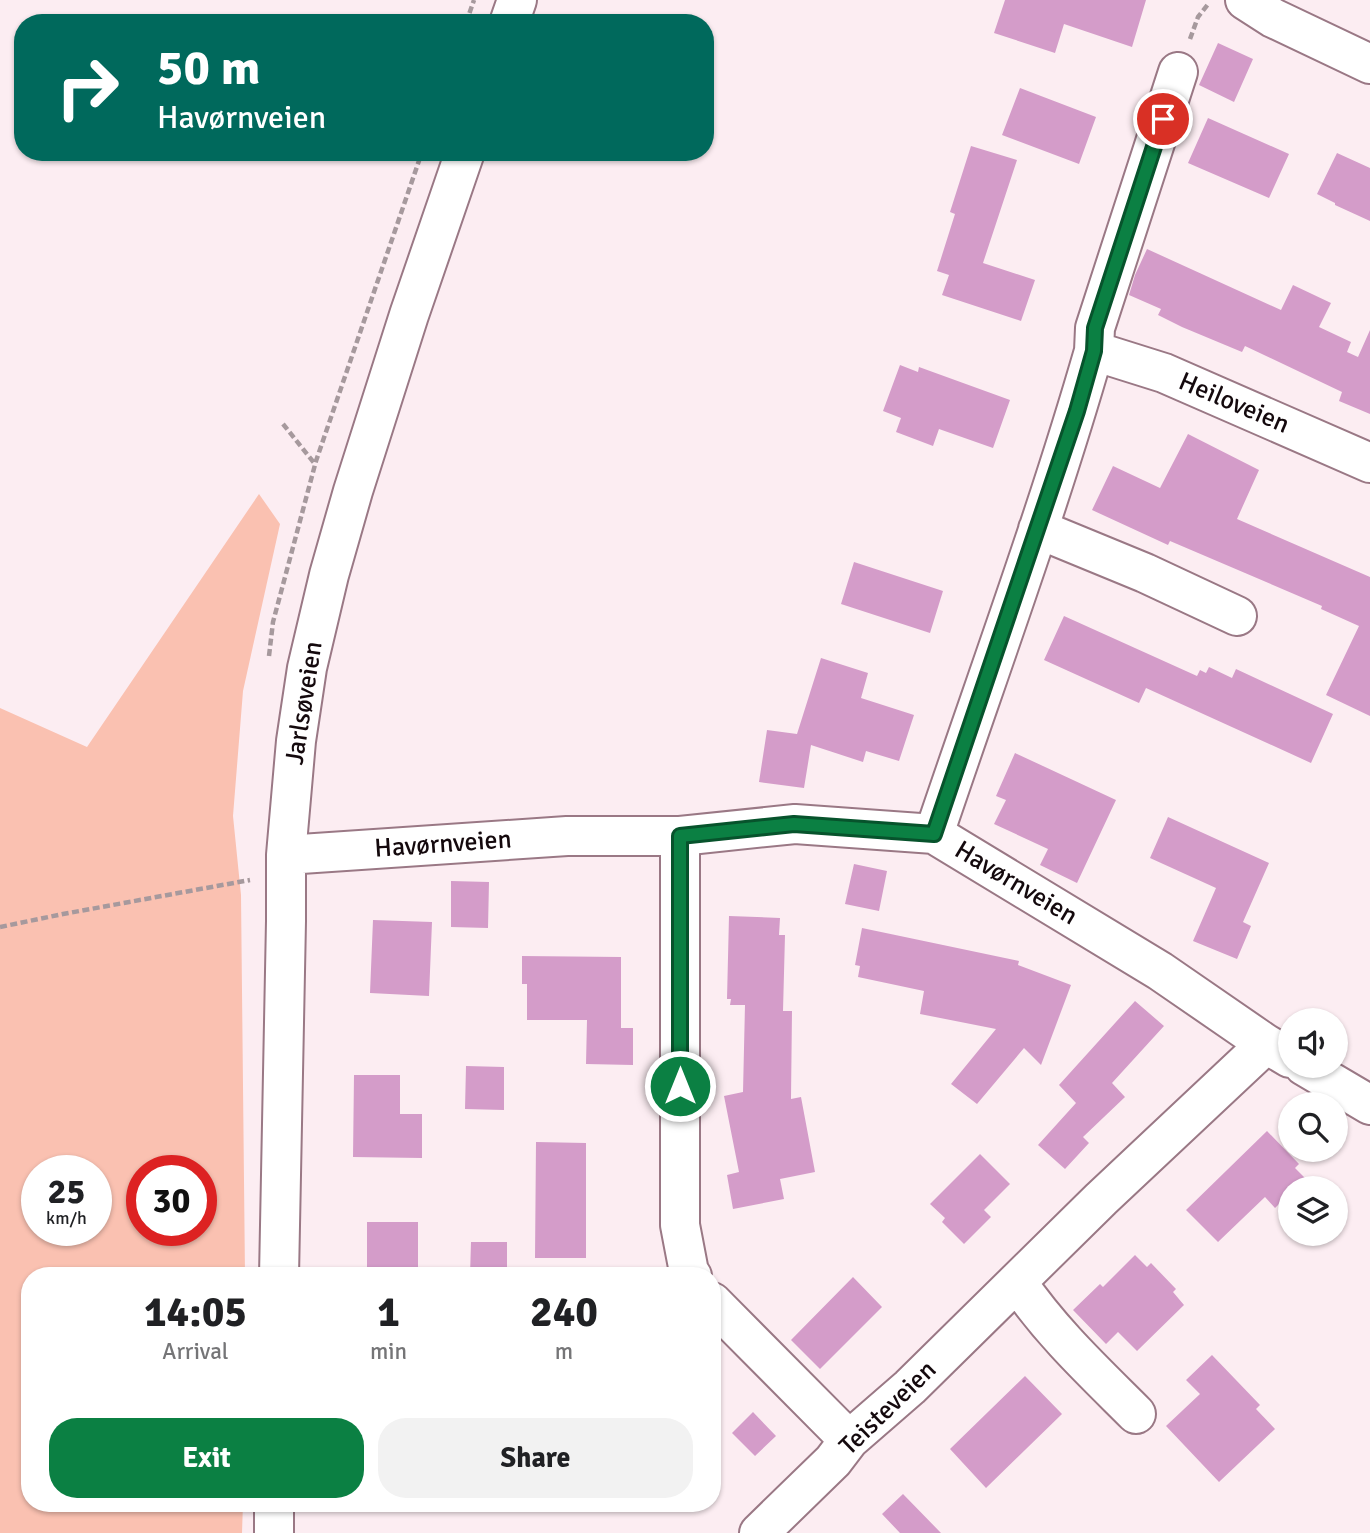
<!DOCTYPE html>
<html lang="en">
<head>
<meta charset="utf-8">
<style>
  :root { --surface:#fff; --page:#f2f2f2; --text:#202124; --muted:#757577; --accent:#0b8043 }
  body { margin:0; font-family:Signika,sans-serif; background:var(--page); color:var(--text); height:100vh; display:flex; flex-direction:column; font-size:26px; white-space:nowrap }
  * { box-sizing:border-box; margin:0 }
  p { font-size:23px; color:var(--muted) }
  .icon { flex:none; width:38px; height:38px; fill:none; stroke:currentColor; stroke-width:2; stroke-linecap:round; stroke-linejoin:round }
  .map { position:relative; flex:1; overflow:hidden }
  .panel { position:absolute; left:21px; top:1267px; width:700px; height:245px; display:flex; flex-direction:column; background:var(--surface); border-radius:28px; box-shadow:0 2px 5px #0004 }
  .panel>* { flex:none }
  .hud { position:absolute; left:14px; top:14px; width:700px; height:147px; border-radius:28px; box-shadow:0 2px 5px #0004; background:#00695c; color:#fff; overflow:hidden }
  .fabs { position:absolute; left:1278px; top:1008px; display:grid; gap:14px }
  .fabs a { display:grid; place-items:center; width:70px; height:70px; border-radius:50%; background:var(--surface); box-shadow:0 2px 5px #0004; font-size:35px }
  .speed { position:absolute; left:21px; top:1155px; display:flex; gap:14px; font-size:35px; font-weight:700; text-align:center }
  .speed>* { display:grid; place-content:center; width:91px; height:91px; border-radius:50%; background:var(--surface); box-shadow:0 2px 5px #0004; line-height:1 }
  .speed small { font-size:18px; font-weight:400 }
  .speed .limit { border:10px solid #d22; background:#fff; color:#111 }
  .pin { position:absolute; display:grid; place-items:center; width:60px; height:60px; color:#fff; margin:-30px; border:4px solid #fff; border-radius:50%; box-shadow:0 2px 7px #0007 }
  .me { position:absolute; width:77px; margin:-38px; rotate:0deg; stroke-linejoin:round; filter:drop-shadow(0 0 5px #0008) }
  .turn { display:flex; align-items:center; gap:24px; height:147px; padding:0 28px; font-size:32px }
  .turn .icon { width:91px; height:91px; stroke-width:2.5 }
  .turn b { display:block; font-size:49px; line-height:60px }
  .eta { display:flex; justify-content:space-evenly; align-items:center; height:119px; text-align:center }
  .eta b { font-size:42px; font-weight:800; line-height:49px }
  .action { display:flex; gap:14px; margin-top:auto; padding:14px 28px }
  .action a { flex:1; height:80px; border-radius:28px; background:var(--accent); color:#fff; font-size:28px; font-weight:800; line-height:80px; text-align:center }
  .action a+a { background:var(--page); color:var(--text) }
  .map>svg:first-child { display:block }
</style>
</head>
<body>
<div class="map">
<svg width="1370" height="1533" viewBox="0 0 1370 1533">
  <rect width="100%" height="100%" fill="#fcedf2"/>
  <path fill="#fac1b1" fill-rule="evenodd" d="M 259,494 L 280,524 L 243,691 L 233,816 L 241,895 L 245,1276 L 30,1276 L 30,1503 L 243,1503 L 242,1533 L 0,1533 L 0,708 L 87,747 ZM 37,1171 L 96,1171 L 96,1230 L 37,1230 ZM 142,1171 L 201,1171 L 201,1230 L 142,1230 Z"/>
  <path fill="#d49cc9" d="M 1005,0 L 1146,0 L 1132,47 L 1064,24 L 1055,53 L 994,33 Z
    M 1218,43 L 1253,59 L 1234,102 L 1199,85 Z
    M 1020,88 L 1096,117 L 1079,164 L 1002,135 Z
    M 1208,118 L 1289,154 L 1269,198 L 1188,163 Z
    M 971,146 L 1017,160 L 983,263 L 1035,280 L 1021,321 L 942,295 L 949,275 L 937,271 L 955,214 L 950,212 Z
    M 1337,153 L 1370,168 L 1370,221 L 1335,205 L 1335,203 L 1317,194 Z
    M 1147,249 L 1281,310 L 1293,285 L 1331,303 L 1319,327 L 1351,342 L 1347,352 L 1358,357 L 1370,330 L 1370,414 L 1339,401 L 1342,392 L 1245,346 L 1242,352 L 1182,327 L 1158,315 L 1161,309 L 1129,295 L 1135,275 Z
    M 900,365 L 918,372 L 919,367 L 1010,400 L 993,448 L 939,429 L 933,446 L 896,432 L 901,418 L 883,411 Z
    M 1188,434 L 1259,470 L 1237,519 L 1370,577 L 1370,716 L 1326,695 L 1359,626 L 1321,609 L 1322,606 L 1170,541 L 1168,545 L 1092,510 L 1113,466 L 1160,488 Z
    M 854,562 L 943,591 L 930,633 L 841,604 Z
    M 1064,616 L 1197,676 L 1200,670 L 1206,673 L 1209,667 L 1232,678 L 1236,669 L 1333,714 L 1311,763 L 1146,688 L 1139,703 L 1044,660 Z
    M 821,658 L 868,673 L 861,698 L 914,715 L 899,761 L 866,751 L 863,762 L 811,745 L 804,788 L 759,782 L 767,730 L 797,734 Z
    M 1015,753 L 1116,800 L 1077,883 L 1040,865 L 1048,849 L 994,824 L 1006,800 L 996,796 Z
    M 1168,817 L 1269,863 L 1243,922 L 1251,926 L 1237,959 L 1193,941 L 1216,888 L 1150,858 Z
    M 854,864 L 887,871 L 879,911 L 845,904 Z
    M 451,881 L 489,882 L 488,928 L 451,927 Z
    M 729,916 L 780,918 L 779,935 L 785,935 L 783,1011 L 792,1011 L 791,1099 L 801,1097 L 815,1172 L 780,1179 L 784,1199 L 733,1209 L 727,1175 L 739,1172 L 724,1096 L 743,1092 L 745,1005 L 730,1005 L 731,999 L 727,999 Z
    M 373,920 L 432,922 L 429,996 L 370,993 Z
    M 862,928 L 1019,961 L 1018,965 L 1071,985 L 1041,1065 L 1024,1048 L 977,1104 L 951,1084 L 996,1029 L 920,1014 L 924,991 L 858,977 L 860,966 L 855,965 Z
    M 522,956 L 621,957 L 621,1028 L 633,1028 L 633,1065 L 586,1064 L 587,1020 L 527,1020 L 527,984 L 522,984 Z
    M 1135,1001 L 1164,1026 L 1112,1083 L 1125,1097 L 1083,1137 L 1089,1143 L 1065,1169 L 1038,1145 L 1076,1103 L 1059,1085 Z
    M 466,1066 L 504,1067 L 504,1110 L 465,1109 Z
    M 354,1075 L 400,1075 L 400,1114 L 422,1114 L 422,1158 L 353,1157 Z
    M 1267,1131 L 1299,1164 L 1295,1168 L 1305,1178 L 1295,1188 L 1290,1188 L 1290,1193 L 1275,1208 L 1265,1197 L 1218,1242 L 1186,1210 Z
    M 536,1142 L 586,1143 L 586,1258 L 535,1258 Z
    M 980,1154 L 1010,1184 L 984,1210 L 991,1217 L 964,1244 L 942,1222 L 945,1218 L 930,1204 Z
    M 367,1222 L 418,1222 L 418,1276 L 367,1276 Z
    M 471,1242 L 507,1242 L 507,1276 L 470,1276 Z
    M 1135,1255 L 1147,1267 L 1151,1263 L 1176,1289 L 1173,1292 L 1184,1305 L 1137,1351 L 1118,1332 L 1106,1344 L 1073,1310 L 1100,1284 L 1103,1287 Z
    M 853,1277 L 882,1307 L 820,1369 L 791,1340 Z
    M 1212,1355 L 1260,1405 L 1256,1409 L 1275,1429 L 1219,1482 L 1166,1426 L 1200,1394 L 1186,1380 Z
    M 1025,1376 L 1062,1414 L 986,1488 L 950,1449 Z
    M 753,1412 L 776,1436 L 755,1456 L 732,1433 Z
    M 903,1494 L 941,1533 L 900,1533 L 882,1514 Z"/>
  <g fill="none" stroke-linecap="round" stroke-linejoin="round">
    <defs>
      <path id="minor" d="M 1245,0 L 1273,18 L 1370,64
        M 509,23 L 517,0
        M 1094,351 L 1095,328 L 1178,72
        M 1038,529 L 1145,573 L 1237,616
        M 934,834 C 988,674 1047,514 1094,351 L 1164,373 L 1370,463
        M 680,836 L 680,1225 L 689,1272 L 692,1276
        M 286,855 L 567,836 L 680,836 L 795,824 L 934,834 L 1160,971 L 1266,1044 L 1290,1058
        M 1304,1066 L 1370,1105
        M 279,1276 L 286,921 L 286,855 L 296,741 L 307,668 L 329,575 L 353,491 L 409,315 L 465,152
        M 1017,1282 C 1052,1333 1093,1371 1136,1414
        M 712,1302 L 849,1440
        M 274,1533 L 274,1503
        M 759,1533 L 833,1461 L 849,1440 L 910,1387 L 1101,1199 L 1266,1044"/>
    </defs>
    <use href="#minor" stroke="#9a7885" stroke-width="42"/>
    <path stroke="#a6999d" stroke-width="4.5" stroke-dasharray="7 3.5" stroke-linecap="butt" d="M 466,23 L 474,0
      M 1190,39 L 1198,17 L 1209,3
      M 283,424 L 315,464
      M 269,656 L 273,622 L 316,461 L 422,152
      M 0,927 L 63,914 L 250,880"/>
    <use href="#minor" stroke="#fff" stroke-width="38"/>
  </g>
  <g fill="none" stroke-linecap="round" stroke-linejoin="round">
    <defs>
      <path id="route" d="M 680,1086 L 680,836 L 794,824 L 934,834 L 1077,411 L 1094,351 L 1095,328 L 1163,119"/>
    </defs>
    <use href="#route" stroke="#07532c" stroke-width="18"/>
    <use href="#route" stroke="#0b8043" stroke-width="12"/>
  </g>
  <g text-anchor="middle" dominant-baseline="central" stroke-width="5" stroke-linejoin="round" paint-order="stroke">
    <g font-size="26" fill="#14090d" stroke="#fff">
      <text transform="translate(1234 403) rotate(23)">Heiloveien</text>
      <text transform="translate(304 703) rotate(-81)">Jarlsøveien</text>
      <text transform="translate(443 844) rotate(-4)">Havørnveien</text>
      <text transform="translate(1016 883) rotate(31)">Havørnveien</text>
      <text transform="translate(888 1408) rotate(-44)">Teisteveien</text>
    </g>
  </g>
</svg>
<div class="fabs">
<a><svg class="icon" aria-label="sound" viewBox="0 0 24 24"><path d="M4 9h4l5-4v14l-5-4H4zM17 9q2 3 0 6"/></svg></a>
<a><svg class="icon" aria-label="search" viewBox="0 0 24 24"><circle cx="10" cy="10" r="6"/><path d="M15 15l6 6"/></svg></a>
<a><svg class="icon" aria-label="layers" viewBox="0 0 24 24"><path d="M12 4l9 5-9 5-9-5zM3 14l9 5 9-5"/></svg></a>
</div>
<div class="speed"><div>25<small>km/h</small></div><div class="limit">30</div></div>
<div class="pin" style="left:1163px;top:119px;background:#d93025"><svg class="icon" aria-label="arrive" viewBox="0 0 24 24"><path d="M6 21V4h12l-3 4 3 4H6"/></svg></div>
<svg class="me" style="left:680px;top:1086px" viewBox="-20 -20 40 40"><circle r="17" fill="#0b8043" stroke="#fff" stroke-width="3"/><path d="M0-11L8 9 0 5-8 9z" fill="#fff"/></svg>
<div class="hud">
<div class="turn"><svg class="icon" aria-label="right" viewBox="0 0 24 24"><path d="M7 20v-9h11M14 6l5 5-5 5"/></svg><div><b>50 m</b>Havørnveien</div></div>
</div>
<section class="panel">
<div class="eta">
<div><b>14:05</b><p>Arrival</p></div>
<div><b>1</b><p>min</p></div>
<div><b>240</b><p>m</p></div>
</div>
<div class="action"><a>Exit</a><a>Share</a></div>
</section>
</div>
</body>
</html>
